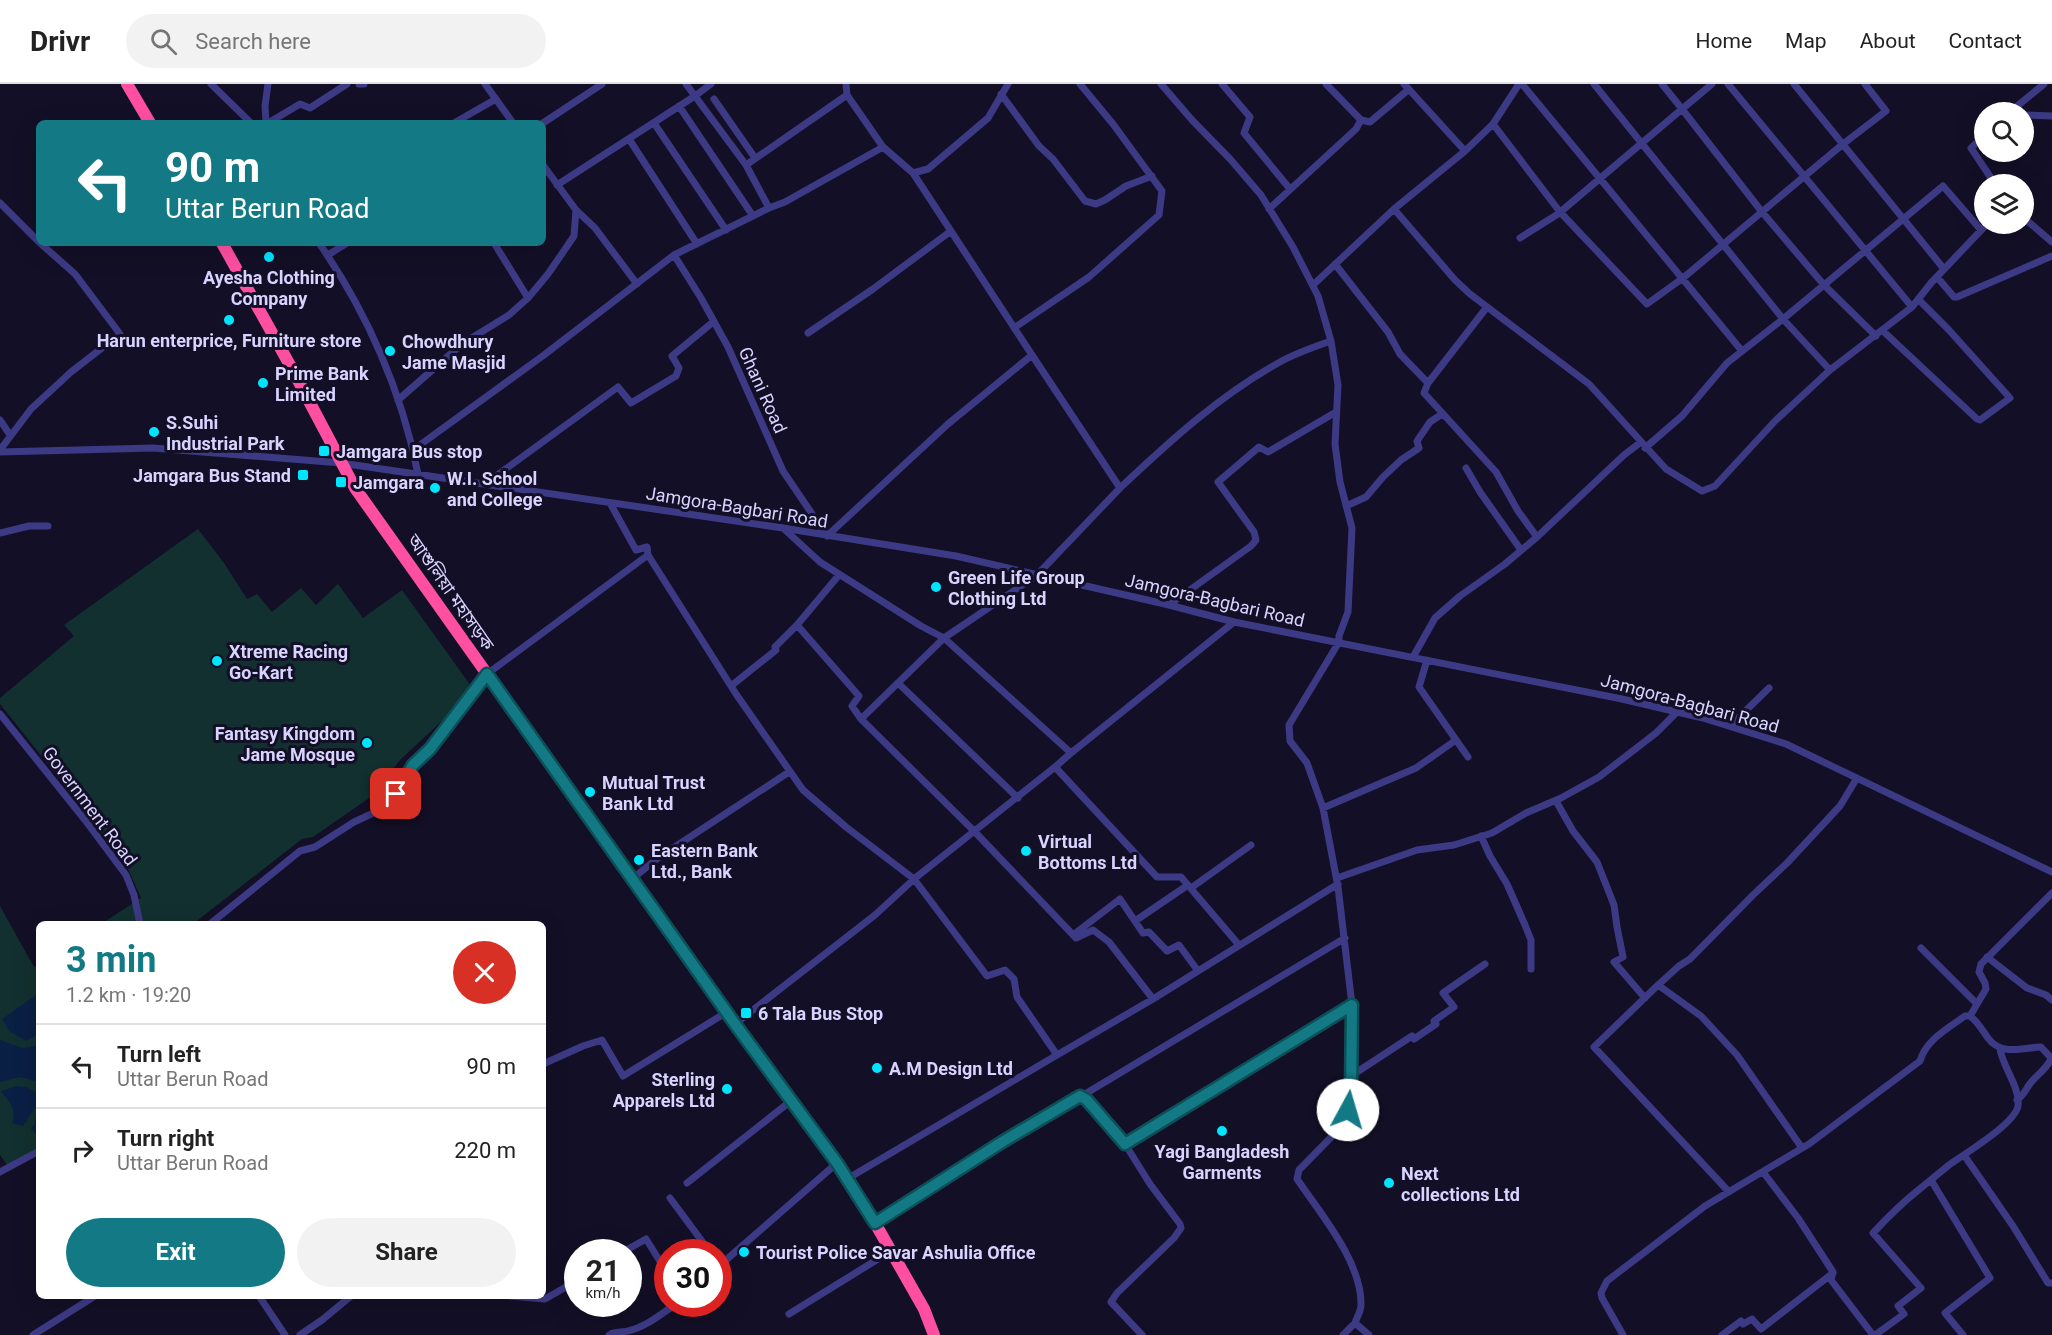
<!DOCTYPE html>
<html lang="en">
<head>
<meta charset="utf-8">
<style>
  :root { --surface:#fff; --page:#f2f2f2; --text:#222; --muted:#767676; --line:#e0e0e0; --accent:#137a85 }
  body { margin:0; font-family:Roboto,"Noto Sans Bengali",sans-serif; background:var(--page); color:var(--text); height:100vh; display:flex; flex-direction:column; font-size:22px; white-space:nowrap }
  * { box-sizing:border-box; margin:0 }
  p { font-size:20px; color:var(--muted) }
  .icon { flex:none; width:33px; height:33px; fill:none; stroke:currentColor; stroke-width:2; stroke-linecap:round; stroke-linejoin:round }
  .map { position:relative; flex:1; overflow:hidden }
  .drawer { position:absolute; left:36px; top:837px; width:510px; height:378px; display:flex; flex-direction:column; background:var(--surface); border-radius:9px; box-shadow:0 6px 24px #0002 }
  .drawer>* { flex:none }
  .banner { position:absolute; left:36px; top:36px; width:510px; height:126px; border-radius:9px; box-shadow:0 6px 24px #0002; background:#137a85; color:#fff; overflow:hidden }
  .buttons { position:absolute; left:1974px; top:18px; display:grid; gap:12px }
  .buttons a { display:grid; place-items:center; width:60px; height:60px; border-radius:50%; background:var(--surface); box-shadow:0 6px 24px #0002; font-size:30px }
  .speed { position:absolute; left:564px; top:1155px; display:flex; gap:12px; font-size:30px; font-weight:700; text-align:center }
  .speed>* { display:grid; place-content:center; width:78px; height:78px; border-radius:50%; background:var(--surface); box-shadow:0 6px 24px #0002; line-height:1 }
  .speed small { font-size:15px; font-weight:400 }
  .speed .limit { border:9px solid #d22; background:#fff; color:#111 }
  .pin { position:absolute; display:grid; place-items:center; width:51px; height:51px; color:#fff; margin:-26px; border-radius:12px; box-shadow:0 3px 9px #0006 }
  .me { position:absolute; width:66px; margin:-33px; rotate:6deg; stroke-linejoin:round; filter:drop-shadow(0 0 4px #0008) }
  .turn { display:flex; align-items:center; gap:21px; height:126px; padding:0 30px; font-size:27px }
  .turn .icon { width:78px; height:78px; stroke-width:2.5 }
  .turn b { display:block; font-size:42px; line-height:51px }
  .round { display:grid; place-items:center; flex:none; width:63px; height:63px; border-radius:32px; background:var(--page) }
  .summary { display:flex; align-items:center; justify-content:space-between; height:102px; padding:0 30px }
  h1 { font-size:36px; font-weight:700; line-height:45px; color:var(--accent) }
  .cta { display:flex; gap:12px; margin-top:auto; padding:12px 30px }
  .cta a { flex:1; height:69px; border-radius:36px; background:var(--accent); color:#fff; font-size:24px; font-weight:700; line-height:69px; text-align:center }
  .cta a+a { background:var(--page); color:var(--text) }
  ul { padding:0; list-style:none }
  li { display:flex; align-items:center; gap:18px; height:84px; padding:0 30px; border-top:2px solid var(--line) }
  li div { flex:1 }
  li b { display:block; font-size:22px }
  li em { font-style:normal }
  header { display:flex; align-items:center; gap:36px; box-sizing:border-box; height:84px; padding:0 30px; background:var(--surface); border-bottom:2px solid var(--line) }
  header strong { font-size:28px }
  nav { display:flex; gap:33px; margin-inline-start:auto; font-size:21px }
  .search { width:420px; height:54px; background:var(--page); display:flex; align-items:center; gap:15px; box-sizing:border-box; padding:0 21px; border-radius:33px; color:var(--muted); font-size:22px }
  .map>svg:first-child { display:block }
</style>
</head>
<body>
<header>
<strong>Drivr</strong>
<div class="search"><svg class="icon" aria-label="search" viewBox="0 0 24 24"><circle cx="10" cy="10" r="6"/><path d="M15 15l6 6"/></svg>Search here</div>
<nav><a>Home</a><a>Map</a><a>About</a><a>Contact</a></nav>
</header>
<div class="map">
<svg width="2052" height="1251" viewBox="0 0 2052 1251">
  <rect width="100%" height="100%" fill="#130f26"/>
  <path fill="#12302f" d="M 198,445 L 224,479 L 247,515 L 257,510 L 272,528 L 301,504 L 316,521 L 338,500 L 363,534 L 402,506 L 471,602 L 445,634 L 400,676 L 372,712 L 313,753 L 302,755 L 193,840 L 101,840 L 141,814 L 129,787 L 90,733 L 0,620 L 0,614 L 74,552 L 64,541 Z
    M 0,822 L 34,883 L 39,880 L 39,1064 L 7,1081 L 0,1071 Z"/>
  <path fill="#0a1f44" d="M 39,909 L 39,947 L 35,952 L 26,957 L 9,947 L 2,935 Z
    M 0,956 L 22,964 L 39,961 L 39,998 L 20,993 L 0,998 Z
    M 16,1002 L 26,1003 L 39,1010 L 39,1053 L 31,1045 L 34,1041 L 38,1026 L 35,1024 L 23,1042 L 12,1039 C 17,1025 9,1018 1,1007 Z"/>
  <g fill="none" stroke-linecap="round" stroke-linejoin="round">
    <path stroke="#3d3a85" stroke-width="7" d="M 211,0 L 251,39
      M 359,0 L 364,0
      M 485,0 L 513,39
      M 686,0 L 746,81 L 769,124
      M 846,0 L 847,11 L 883,63
      M 1161,0 L 1192,36 L 1231,76 L 1261,111 L 1293,163 L 1318,212 L 1331,257 L 1338,301 L 1335,360 L 1340,398 L 1352,444 L 1348,528 L 1339,552 L 1339,558 L 1289,641 L 1290,657 L 1307,679 L 1323,724 L 1338,803 L 1352,921
      M 1222,0 L 1250,33 L 1244,49 L 1290,105
      M 1404,0 L 1465,67 L 1493,40 L 1519,0
      M 1522,0 L 1742,267
      M 1594,0 L 1783,235 L 1830,286
      M 1712,0 L 1682,25 L 1762,128 L 1824,201 L 1876,252
      M 1728,0 L 1912,223
      M 1794,0 L 1944,185
      M 1001,10 L 1039,62 L 1053,75 L 1085,117 L 1096,120 L 1105,116 L 1126,102 L 1152,92
      M 714,15 L 755,74
      M 679,22 L 753,132
      M 2010,28 L 2044,0
      M 2024,31 L 2052,32
      M 1361,36 L 1370,38 L 1408,6
      M 266,39 L 265,22 L 268,0
      M 268,39 L 300,20 L 310,24 L 347,0
      M 454,39 L 496,15
      M 543,39 L 602,0
      M 654,39 L 726,146
      M 1493,40 L 1560,128 L 1647,220 L 1683,194 L 1843,60 L 1886,27 L 1865,0
      M 1984,52 L 1971,64 L 1995,100
      M 629,55 L 697,160
      M 746,81 L 847,11
      M 557,101 L 695,12 L 711,0
      M 0,119 L 39,158
      M 1269,125 L 1356,45 L 1361,36 L 1326,0
      M 1394,125 L 1455,196 L 1470,210 L 1589,300 L 1666,385 L 1702,407 L 1715,402 L 1775,337 L 1830,286 L 1912,223 L 1931,199 L 1987,140
      M 576,126 L 595,144 L 637,200
      M 2024,134 L 2052,158
      M 1520,154 L 1558,130 L 1682,25 L 1662,0
      M 319,159 C 367,228 402,308 418,390
      M 494,159 L 528,214
      M 328,171 L 347,159
      M 674,171 L 701,214 L 728,263 L 783,387 L 827,452 L 948,340 L 1032,271 L 913,89
      M 1335,180 L 1388,248 L 1400,270 L 1428,299 L 1424,309 L 1496,388 L 1518,427 L 1537,453
      M 1937,193 L 1954,213 L 1957,213 L 2052,172
      M 1313,201 L 1394,125 L 1465,67
      M 1014,244 L 1089,193 L 1159,131 L 1162,107 L 1113,40 L 1080,0
      M 1883,247 L 1977,335 L 1980,336 L 2010,314 L 1948,245 L 1918,215
      M 808,249 L 873,205 L 951,147
      M 1032,271 L 1120,404 L 1037,491 L 944,554 L 861,635 L 975,748 L 1076,854 L 1093,846 L 1109,858 L 1153,915
      M 1428,299 L 1487,223
      M 398,316 L 462,260 L 509,231 L 528,214 L 548,190 L 574,152 L 576,126 L 543,81
      M 0,336 L 10,351
      M 1645,364 L 1682,332 L 1727,279 L 1783,235 L 1943,102 L 1981,146
      M 0,366 L 31,325 L 71,288 L 120,250 L 75,190 L 40,159
      M 413,366 L 544,271 L 674,171 L 769,124 L 785,118 L 883,63 L 913,89 L 928,85 L 988,34 L 1008,0
      M 0,368 L 153,364 L 341,379 L 783,444 L 956,472 L 1169,521 L 1234,538 L 1622,615 L 1703,634 L 1786,660 L 2052,788
      M 1466,384 L 1480,408 L 1521,466
      M 485,400 L 618,303 L 631,319 L 676,292 L 679,284 L 672,272 L 713,238
      M 1120,404 C 1170,357 1220,311 1280,278 C 1296,269 1314,263 1331,257
      M 610,419 L 636,466 L 647,463 L 648,471 L 736,610 L 803,706 L 846,743 L 914,795 L 987,892 L 1005,886 L 1014,895 L 1017,913 L 1057,971 L 847,1095
      M 1346,422 L 1366,413 L 1383,393 L 1401,376 L 1419,364 L 1417,357 L 1430,338 L 1442,330
      M 783,444 L 820,478 L 921,542 L 944,554 L 1071,669 L 1055,683 L 1157,793 L 1181,793 L 1239,861
      M 0,449 L 29,442 L 48,442
      M 1169,521 L 1251,462 L 1256,456 L 1254,448 L 1218,398 L 1259,363 L 1268,368 L 1336,328
      M 797,541 L 859,612 L 852,622 L 861,635
      M 1413,573 L 1435,534 L 1460,512 L 1505,480 L 1537,453 L 1624,371 L 1641,358
      M 1427,576 L 1419,603 L 1468,673
      M 898,599 L 1018,714
      M 731,602 L 776,566 L 775,563 L 797,541 L 839,491
      M 0,630 L 85,736 L 126,791 L 134,811 L 140,840
      M 1730,642 L 1769,604
      M 1071,669 L 1234,538
      M 1556,717 L 1573,747 L 1597,778 L 1614,821 L 1617,843 L 1623,873 L 1614,878 L 1645,914
      M 1323,724 L 1416,684 L 1456,656
      M 1481,752 L 1490,772 L 1507,800 L 1525,841 L 1531,856 L 1531,885
      M 1337,794 L 1417,766 L 1454,761 L 1492,749 L 1526,729 L 1561,714 L 1599,693 L 1656,649 L 1677,628
      M 632,795 L 658,774 L 789,688
      M 1191,804 L 1251,761
      M 1135,837 L 1188,801
      M 210,840 L 300,767 L 315,763 L 354,738 L 382,725 L 396,710 L 413,681 L 430,665 L 487,590 L 648,471
      M 1073,851 L 1120,815 L 1143,849 L 1149,848 L 1167,867 L 1179,861 L 1198,887
      M 1921,864 L 1977,920
      M 1987,873 L 2027,904 L 2046,911 L 2052,916
      M 1658,901 L 1594,963 L 1729,1108
      M 1970,932 L 1986,905 L 1985,899 L 1979,888 L 1981,880 L 2052,809
      M 735,940 L 875,831 L 914,795 L 1055,683
      M 1057,971 L 1153,915 L 1338,800
      M 543,980 L 583,962 L 602,956 L 623,992 L 727,928
      M 1351,992 L 1412,952 L 1414,955 L 1436,940 L 1434,937 L 1454,923 L 1443,909 L 1485,880
      M 1080,1013 L 1345,854
      M 2017,1016 C 2023,1012 2025,1007 2029,1001 C 2036,991 2046,986 2051,975
      M 1125,1060 L 1150,1100 L 1180,1140 L 1181,1144 L 1174,1154 L 1117,1209 L 1111,1218 L 1142,1251
      M 1802,1064 L 1737,971 L 1701,932 L 1658,901 L 1679,882 L 1690,875 L 1753,811 L 1787,779 L 1840,722 L 1857,694
      M 1964,1071 L 2013,1142 L 2048,1199 L 2052,1199
      M 0,1088 L 39,1067
      M 1763,1088 L 1798,1134 L 1833,1188 L 1831,1196 L 1873,1251
      M 1931,1096 L 1990,1194 L 1945,1229 L 1963,1251
      M 687,1099 L 792,1016
      M 670,1114 L 710,1168
      M 875,1139 L 1002,1058 L 1080,1013 L 1087,1016 L 1125,1060 L 1129,1058 L 1352,921 L 1351,1013 L 1345,1039 L 1299,1086 L 1297,1095 C 1320,1129 1362,1178 1361,1221 C 1361,1227 1357,1233 1355,1239
      M 623,1168 L 646,1155 L 668,1190
      M 718,1183 L 837,1079
      M 259,1212 L 285,1251
      M 510,1212 L 545,1215 L 578,1196
      M 789,1230 L 891,1167
      M 33,1251 L 95,1212
      M 300,1251 L 322,1236 L 351,1212
      M 609,1251 C 616,1247 621,1249 628,1247 C 646,1243 661,1230 676,1220
      M 1343,1251 L 1355,1239 L 1369,1251
      M 1623,1251 L 1602,1214 L 1601,1209 L 1607,1197 L 1705,1122 L 1809,1060 L 1920,977 C 1926,956 1948,944 1965,932 L 1970,932 C 1978,938 1982,946 1988,954 C 2001,972 2022,964 2041,963 L 2052,975
      M 1722,1251 L 1741,1237 L 1743,1240 L 1752,1235 L 1761,1245 L 1833,1189
      M 1875,1251 L 1904,1230 L 1898,1222 L 1921,1204 L 1873,1149 C 1886,1135 1901,1120 1916,1108 C 1927,1099 1938,1090 1949,1081 C 1964,1070 2015,1040 2018,1022 C 2020,1002 2003,984 2000,965"/>
    <path stroke="#ff4fa3" stroke-width="12" d="M 127,0 L 150,39
      M 222,159 L 291,283 L 355,404 L 727,928 L 837,1079 L 875,1139 L 924,1225 L 934,1251"/>
  </g>
  <g fill="none" stroke-linecap="round" stroke-linejoin="round">
    <defs>
      <path id="route" d="M 396,710 L 413,681 L 430,665 L 487,590 L 735,940 L 837,1079 L 875,1139 L 1002,1058 L 1080,1012 L 1087,1016 L 1125,1060 L 1352,921 L 1351,1013 L 1348,1026"/>
    </defs>
    <use href="#route" stroke="#0c4f56" stroke-width="15"/>
    <use href="#route" stroke="#137a85" stroke-width="10"/>
  </g>
  <g fill="#00e5ff" stroke="#130f26" stroke-width="2">
    <circle cx="269" cy="173" r="6"/>
    <circle cx="229" cy="236" r="6"/>
    <circle cx="390" cy="267" r="6"/>
    <circle cx="263" cy="299" r="6"/>
    <circle cx="154" cy="348" r="6"/>
    <rect x="318" y="361" width="12" height="12" rx="3"/>
    <rect x="297" y="385" width="12" height="12" rx="3"/>
    <rect x="335" y="392" width="12" height="12" rx="3"/>
    <circle cx="435" cy="404" r="6"/>
    <circle cx="936" cy="503" r="6"/>
    <circle cx="217" cy="577" r="6"/>
    <circle cx="367" cy="659" r="6"/>
    <circle cx="590" cy="708" r="6"/>
    <circle cx="1026" cy="767" r="6"/>
    <circle cx="639" cy="776" r="6"/>
    <rect x="740" y="923" width="12" height="12" rx="3"/>
    <circle cx="877" cy="984" r="6"/>
    <circle cx="727" cy="1005" r="6"/>
    <circle cx="1222" cy="1047" r="6"/>
    <circle cx="1389" cy="1099" r="6"/>
    <circle cx="744" cy="1168" r="6"/>
  </g>
  <g text-anchor="middle" dominant-baseline="central" stroke-width="6" stroke-linejoin="round" paint-order="stroke">
    <g font-size="18" font-weight="bold" fill="#d9d4ff" stroke="#130f26" text-anchor="start">
      <text x="269" y="193" text-anchor="middle">Ayesha Clothing<tspan x="269" dy="21">Company</tspan></text>
      <text x="229" y="256" text-anchor="middle">Harun enterprice, Furniture store</text>
      <text x="402" y="257">Chowdhury<tspan x="402" dy="21">Jame Masjid</tspan></text>
      <text x="275" y="289">Prime Bank<tspan x="275" dy="21">Limited</tspan></text>
      <text x="166" y="338">S.Suhi<tspan x="166" dy="21">Industrial Park</tspan></text>
      <text x="336" y="367">Jamgara Bus stop</text>
      <text x="291" y="391" text-anchor="end">Jamgara Bus Stand</text>
      <text x="447" y="394">W.I. School<tspan x="447" dy="21">and College</tspan></text>
      <text x="353" y="398">Jamgara</text>
      <text x="948" y="493">Green Life Group<tspan x="948" dy="21">Clothing Ltd</tspan></text>
      <text x="229" y="567">Xtreme Racing<tspan x="229" dy="21">Go-Kart</tspan></text>
      <text x="355" y="649" text-anchor="end">Fantasy Kingdom<tspan x="355" dy="21">Jame Mosque</tspan></text>
      <text x="602" y="698">Mutual Trust<tspan x="602" dy="21">Bank Ltd</tspan></text>
      <text x="1038" y="757">Virtual<tspan x="1038" dy="21">Bottoms Ltd</tspan></text>
      <text x="651" y="766">Eastern Bank<tspan x="651" dy="21">Ltd., Bank</tspan></text>
      <text x="758" y="929">6 Tala Bus Stop</text>
      <text x="889" y="984">A.M Design Ltd</text>
      <text x="715" y="995" text-anchor="end">Sterling<tspan x="715" dy="21">Apparels Ltd</tspan></text>
      <text x="1222" y="1067" text-anchor="middle">Yagi Bangladesh<tspan x="1222" dy="21">Garments</tspan></text>
      <text x="1401" y="1089">Next<tspan x="1401" dy="21">collections Ltd</tspan></text>
      <text x="756" y="1168">Tourist Police Savar Ashulia Office</text>
    </g>
    <g font-size="18" fill="#d9d4ff" stroke="#130f26">
      <text transform="translate(763 306) rotate(66)">Ghani Road</text>
      <text transform="translate(737 423) rotate(9)">Jamgora-Bagbari Road</text>
      <text transform="translate(451 508) rotate(55)">আশুলিয়া মহাসড়ক</text>
      <text transform="translate(1215 516) rotate(13)">Jamgora-Bagbari Road</text>
      <text transform="translate(1690 619) rotate(15)">Jamgora-Bagbari Road</text>
      <text transform="translate(90 722) rotate(53)">Government Road</text>
    </g>
  </g>
</svg>
<div class="buttons">
<a><svg class="icon" aria-label="search" viewBox="0 0 24 24"><circle cx="10" cy="10" r="6"/><path d="M15 15l6 6"/></svg></a>
<a><svg class="icon" aria-label="layers" viewBox="0 0 24 24"><path d="M12 4l9 5-9 5-9-5zM3 14l9 5 9-5"/></svg></a>
</div>
<div class="speed"><div>21<small>km/h</small></div><div class="limit">30</div></div>
<div class="pin" style="left:396px;top:710px;background:#d93025"><svg class="icon" aria-label="arrive" viewBox="0 0 24 24"><path d="M6 21V4h12l-3 4 3 4H6"/></svg></div>
<svg class="me" style="left:1348px;top:1026px" viewBox="-20 -20 40 40"><circle r="19" fill="#fff"/><path d="M0-13L10 11 0 6-10 11z" fill="#137a85"/></svg>
<div class="banner">
<div class="turn"><svg class="icon" aria-label="left" viewBox="0 0 24 24"><path d="M17 20v-9H6M10 6l-5 5 5 5"/></svg><div><b>90 m</b>Uttar Berun Road</div></div>
</div>
<section class="drawer">
<div class="summary"><div><h1>3 min</h1><p>1.2 km · 19:20</p></div><a class="round" style="background:#d93025;color:#fff"><svg class="icon" aria-label="close" viewBox="0 0 24 24"><path d="M6 6l12 12M18 6L6 18"/></svg></a></div>
<ul>
<li><svg class="icon" aria-label="left" viewBox="0 0 24 24"><path d="M17 20v-9H6M10 6l-5 5 5 5"/></svg><div><b>Turn left</b><p>Uttar Berun Road</p></div><em>90 m</em></li>
<li><svg class="icon" aria-label="right" viewBox="0 0 24 24"><path d="M7 20v-9h11M14 6l5 5-5 5"/></svg><div><b>Turn right</b><p>Uttar Berun Road</p></div><em>220 m</em></li>
</ul>
<div class="cta"><a>Exit</a><a>Share</a></div>
</section>
</div>
</body>
</html>
